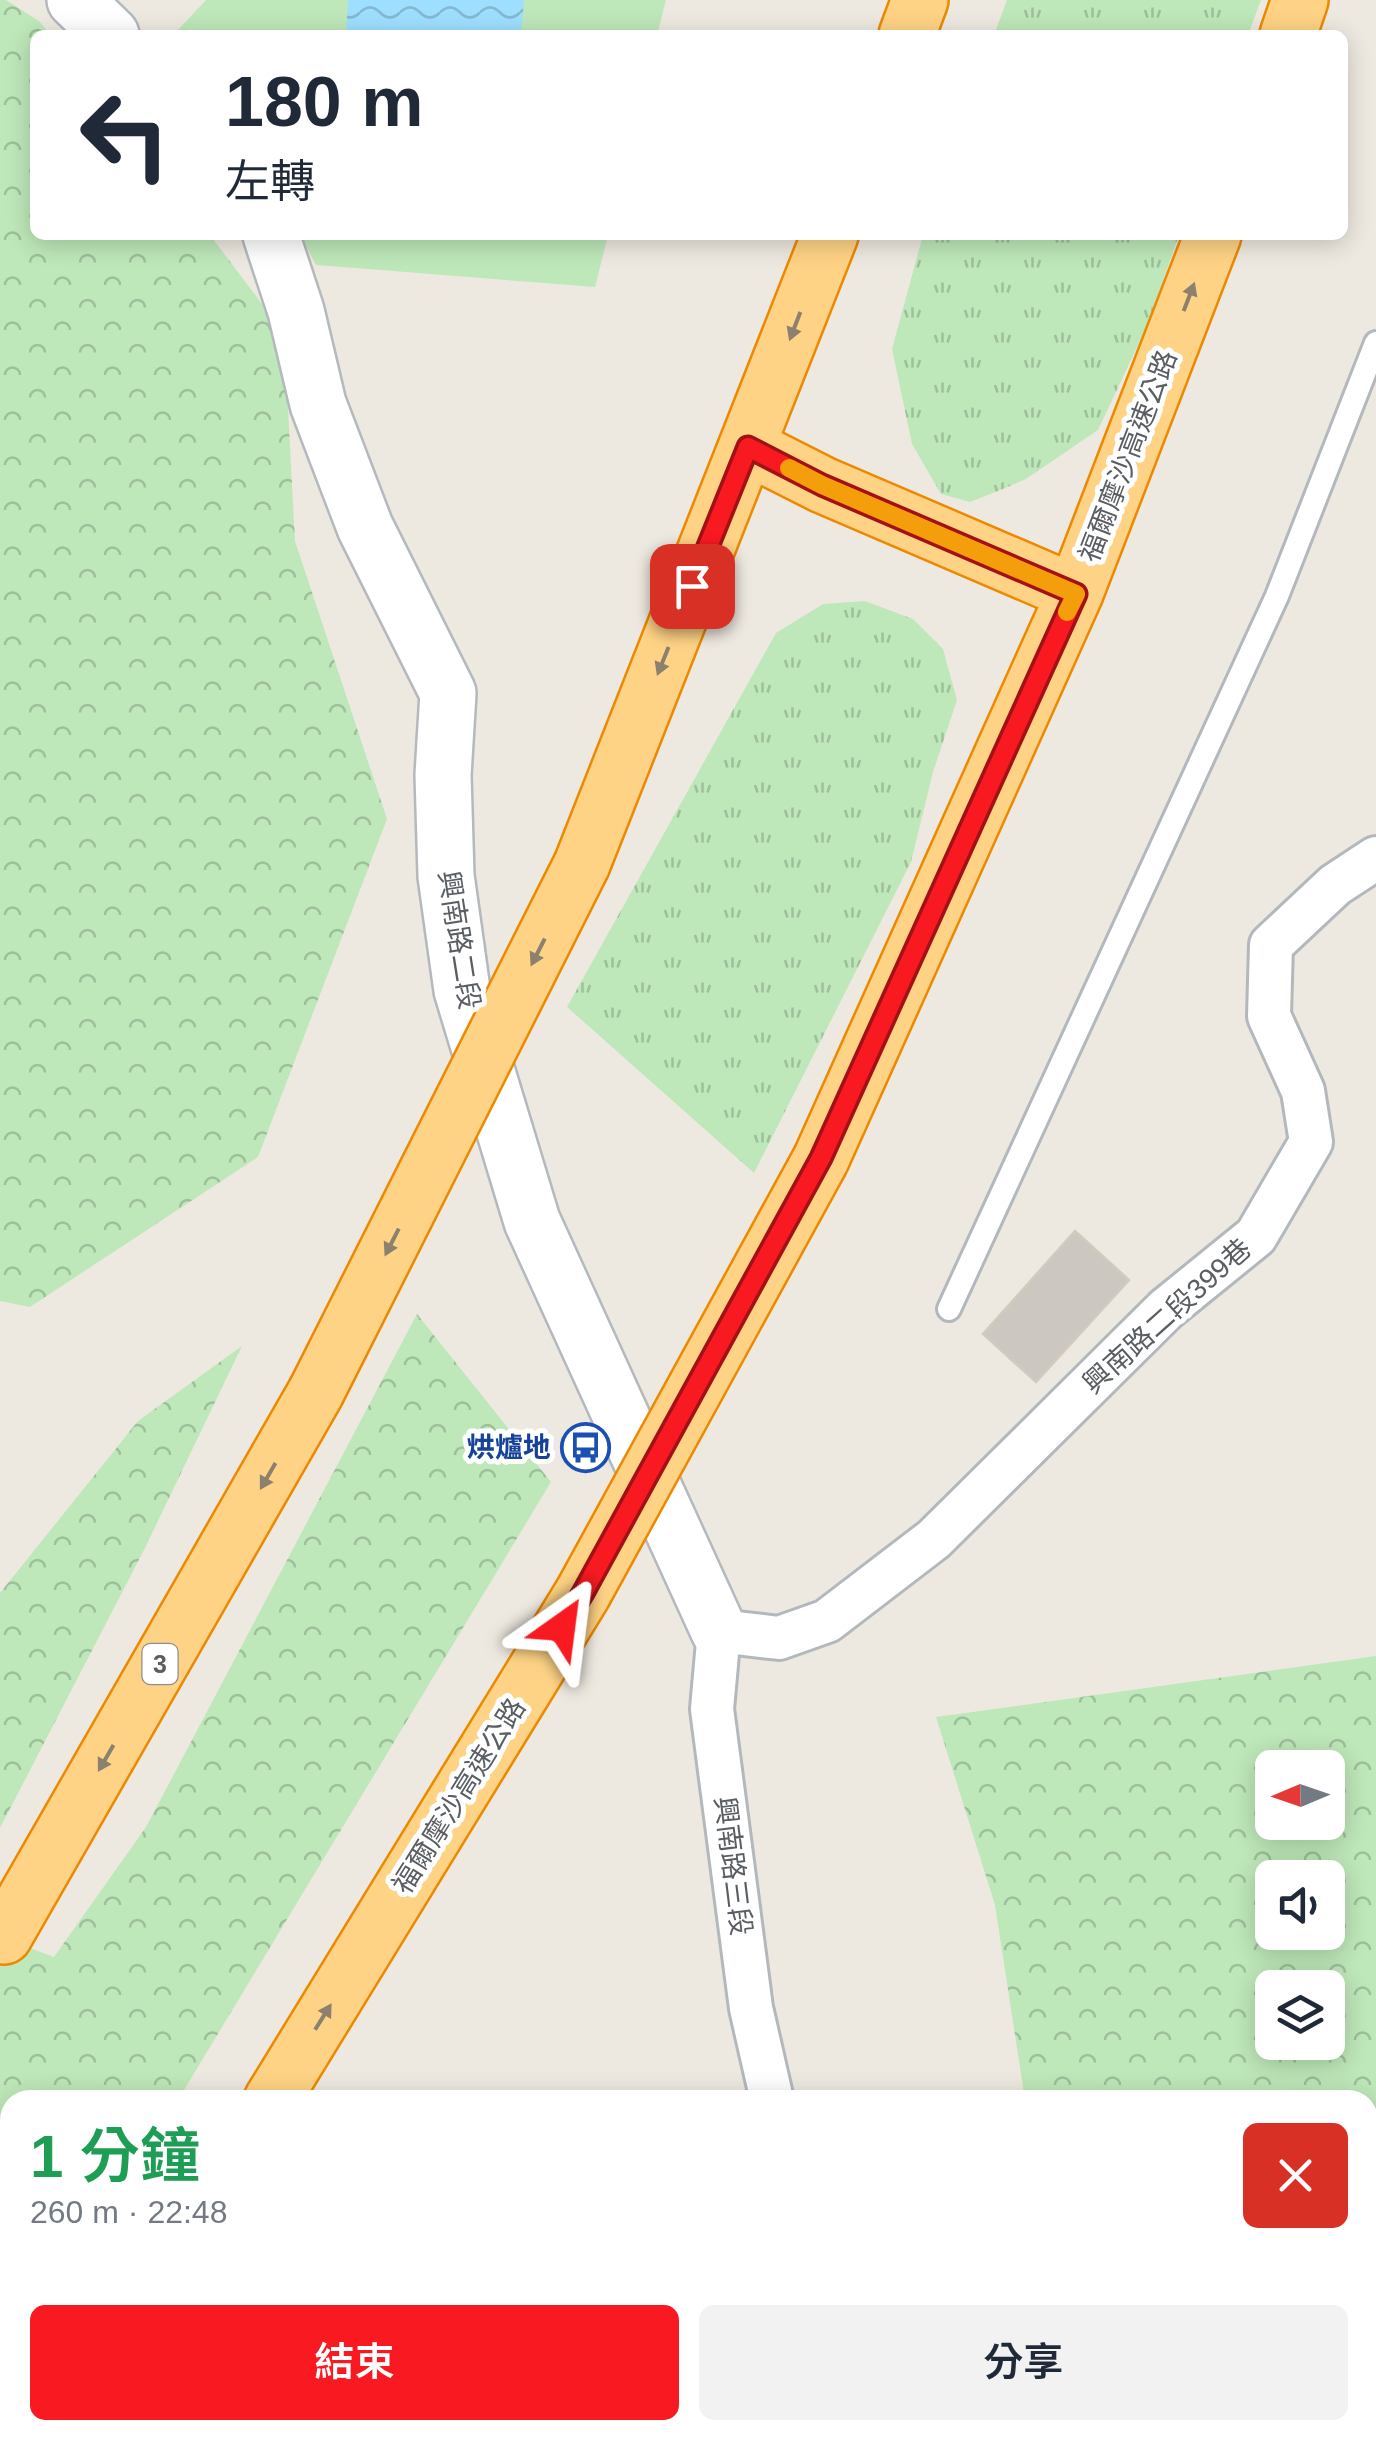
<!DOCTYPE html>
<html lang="zh-TW">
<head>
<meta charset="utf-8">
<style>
  :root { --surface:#fff; --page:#f2f2f3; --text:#1f2937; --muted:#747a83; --accent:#f91a21 }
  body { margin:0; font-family:Helvetica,"Noto Sans TC",sans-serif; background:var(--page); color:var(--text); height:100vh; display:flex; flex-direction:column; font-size:38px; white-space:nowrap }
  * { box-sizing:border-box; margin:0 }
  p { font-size:32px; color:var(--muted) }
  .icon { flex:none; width:55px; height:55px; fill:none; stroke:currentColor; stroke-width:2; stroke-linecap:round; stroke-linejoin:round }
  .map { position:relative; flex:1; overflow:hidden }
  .side { position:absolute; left:0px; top:2090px; width:1378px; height:350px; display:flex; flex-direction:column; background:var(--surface); border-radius:30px 30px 0 0; box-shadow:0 5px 25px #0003 }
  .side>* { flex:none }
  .hud { position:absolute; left:30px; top:30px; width:1318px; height:210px; border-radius:15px; box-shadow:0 5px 25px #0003; background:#fff; color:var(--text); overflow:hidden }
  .needle { width:65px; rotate:268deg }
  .fabs { position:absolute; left:1255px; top:1750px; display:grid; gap:20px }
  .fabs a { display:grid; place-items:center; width:90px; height:90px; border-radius:15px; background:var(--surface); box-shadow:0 5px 25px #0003; font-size:50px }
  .pin { position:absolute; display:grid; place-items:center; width:85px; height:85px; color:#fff; margin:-42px; border-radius:20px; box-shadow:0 5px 15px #0006 }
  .me { position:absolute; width:110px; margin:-55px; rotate:31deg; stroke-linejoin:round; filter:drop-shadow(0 0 8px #0008) }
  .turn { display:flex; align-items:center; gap:35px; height:210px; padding:0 30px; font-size:45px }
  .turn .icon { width:130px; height:130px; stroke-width:2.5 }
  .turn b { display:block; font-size:70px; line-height:85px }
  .round { display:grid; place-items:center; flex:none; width:105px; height:105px; border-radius:15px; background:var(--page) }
  .headline { display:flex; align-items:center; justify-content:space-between; height:170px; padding:0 30px }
  h1 { font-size:60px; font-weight:600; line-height:75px; color:#1e9e55 }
  .button { display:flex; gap:20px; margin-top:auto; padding:20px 30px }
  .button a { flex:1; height:115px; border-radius:15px; background:var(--accent); color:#fff; font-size:40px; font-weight:600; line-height:115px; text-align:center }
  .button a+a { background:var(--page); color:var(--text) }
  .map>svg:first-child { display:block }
</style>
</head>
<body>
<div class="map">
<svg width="1376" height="2440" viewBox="0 0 1376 2440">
  <defs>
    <pattern id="grass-tufts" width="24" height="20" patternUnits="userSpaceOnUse" patternTransform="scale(2.5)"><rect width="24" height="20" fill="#bee8b9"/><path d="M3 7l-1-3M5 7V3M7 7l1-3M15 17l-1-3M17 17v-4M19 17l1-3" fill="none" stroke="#9dbf9a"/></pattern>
    <pattern id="forest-crowns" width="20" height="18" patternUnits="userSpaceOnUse" patternTransform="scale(2.5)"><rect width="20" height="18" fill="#bee8b9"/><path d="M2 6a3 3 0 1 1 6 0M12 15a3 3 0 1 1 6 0" fill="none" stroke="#9dbf9a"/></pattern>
    <pattern id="water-waves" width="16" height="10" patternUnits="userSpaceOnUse" patternTransform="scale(2.5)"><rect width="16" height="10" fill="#9edfff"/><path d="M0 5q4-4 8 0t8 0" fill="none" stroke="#84b8d2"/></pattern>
  </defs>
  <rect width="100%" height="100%" fill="#eee9e0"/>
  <path fill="url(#grass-tufts)" d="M 1007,0 L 1261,0 L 1248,35 L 994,35 Z
    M 923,235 L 1179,235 L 1148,324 L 1098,430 L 1026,479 L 998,491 L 970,502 L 941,494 L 912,444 L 892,349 Z
    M 865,601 L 913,619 L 943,649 L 957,700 L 933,772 L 911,862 L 754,1173 L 567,1007 L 776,633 L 823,604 Z"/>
  <path fill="url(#forest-crowns)" fill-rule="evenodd" d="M 0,0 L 6,0 L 39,21 L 51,35 L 35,35 L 35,235 L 210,235 L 284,333 L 295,541 L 387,819 L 258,1157 L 30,1307 L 0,1301 Z
    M 417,1314 L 551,1482 L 178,2100 L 10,2100 L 10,2430 L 377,2430 L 375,2440 L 0,2440 L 0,1937 L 54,1957 L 146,1827 Z
    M 242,1346 L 144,1550 L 0,1828 L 0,1593 L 138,1421 Z
    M 1376,1656 L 1376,2195 L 1368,2193 L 1368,2100 L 1025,2100 L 995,1905 L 936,1717 ZM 1272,1768 L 1328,1768 L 1328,1822 L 1272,1822 ZM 1272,1878 L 1328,1878 L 1328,1932 L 1272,1932 ZM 1272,1988 L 1328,1988 L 1328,2042 L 1272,2042 Z"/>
  <path fill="#bee8b9" d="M 206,0 L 666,0 L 657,35 L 173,35 Z
    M 300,235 L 608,235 L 595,287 L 316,265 Z"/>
  <path fill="url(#water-waves)" d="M 348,0 L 524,0 L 521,35 L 389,35 L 346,32 Z"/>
  <path fill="#cdc7c1" stroke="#d3cabe" stroke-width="2.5" d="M 1075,1231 L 1129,1280 L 1036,1382 L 983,1334 Z"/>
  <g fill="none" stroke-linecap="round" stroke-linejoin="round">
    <path stroke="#c9c6c1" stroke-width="55" stroke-dasharray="55 28" stroke-linecap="butt" d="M 30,2440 L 39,2430"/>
    <defs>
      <path id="lane" d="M 949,1309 L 1277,596 L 1376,343"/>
      <path id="street" d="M 772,2100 L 751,2008 L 712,1709 L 719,1631 L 779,1638 L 827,1621 L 934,1539 L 1166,1309 L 1256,1236 L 1311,1142 L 1303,1091 L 1269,1016 L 1271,945 L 1335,885 L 1376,858
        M 893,2430 L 898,2440"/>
      <path id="secondary" d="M 75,0 L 111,35
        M 271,235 L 296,311 L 318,404 L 365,527 L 448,693 L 443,775 L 446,876 L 462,990 L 532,1221 L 719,1631"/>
      <path id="highway" d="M 907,35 L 920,0
        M 1288,35 L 1300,0
        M 748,447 L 823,485 L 1075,593
        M 582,864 L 830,235
        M 821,1159 L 1075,593 L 1213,235
        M 4,1936 L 316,1392
        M 272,2100 L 583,1593"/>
    </defs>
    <use href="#lane" stroke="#b3b8bc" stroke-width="28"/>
    <use href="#street" stroke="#b3b8bc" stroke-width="48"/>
    <use href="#secondary" stroke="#b4b9be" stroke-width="60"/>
    <use href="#highway" stroke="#ed8900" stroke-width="60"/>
    <use href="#lane" stroke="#fff" stroke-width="22"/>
    <use href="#street" stroke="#fff" stroke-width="42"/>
    <use href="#secondary" stroke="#fff" stroke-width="55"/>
    <use href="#highway" stroke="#ffd385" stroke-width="55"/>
    <defs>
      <path id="highway-bridge" d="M 316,1392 L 582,864
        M 583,1593 L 821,1159"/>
    </defs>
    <use href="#highway-bridge" stroke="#ed8900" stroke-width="60" stroke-linecap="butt"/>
    <use href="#highway-bridge" stroke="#ffd385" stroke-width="55"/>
  </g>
  <defs><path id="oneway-solid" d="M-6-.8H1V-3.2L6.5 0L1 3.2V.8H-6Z" transform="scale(2.5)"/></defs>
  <g fill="#8b816d">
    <use href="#oneway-solid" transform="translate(1189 297) rotate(-69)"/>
    <use href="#oneway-solid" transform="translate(795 326) rotate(111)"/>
    <use href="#oneway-solid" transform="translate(663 661) rotate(112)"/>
    <use href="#oneway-solid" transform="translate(538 952) rotate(117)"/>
    <use href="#oneway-solid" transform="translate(392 1242) rotate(117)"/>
    <use href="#oneway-solid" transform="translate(268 1476) rotate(120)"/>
    <use href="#oneway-solid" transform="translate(106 1758) rotate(120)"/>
    <use href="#oneway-solid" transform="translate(323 2017) rotate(-58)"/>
  </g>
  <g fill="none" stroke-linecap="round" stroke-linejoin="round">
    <defs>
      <path id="route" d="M 562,1627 L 583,1593 L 821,1158 L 1076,594 L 822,485 L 748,447 L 692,586"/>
    </defs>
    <use href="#route" stroke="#a21115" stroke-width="25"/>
    <use href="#route" stroke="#f91a21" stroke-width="18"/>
    <path stroke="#f59e0b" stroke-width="18" d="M 789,468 L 822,485 L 1076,594 L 1067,612"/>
  </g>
  <defs>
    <symbol id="bus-ring" viewBox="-11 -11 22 22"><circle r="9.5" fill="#fff" stroke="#1a4fb4" stroke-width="1.5"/><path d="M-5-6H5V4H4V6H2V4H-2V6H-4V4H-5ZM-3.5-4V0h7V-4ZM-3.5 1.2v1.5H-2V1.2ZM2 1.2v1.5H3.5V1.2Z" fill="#1a4fb4"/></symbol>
  </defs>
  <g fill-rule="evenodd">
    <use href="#bus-ring" x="558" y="1420" width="55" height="55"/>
  </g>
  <g text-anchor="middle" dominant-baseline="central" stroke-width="10" stroke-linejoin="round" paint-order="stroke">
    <rect fill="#fff" stroke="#8b8e92" stroke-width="2.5" x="142.5" y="1644" width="35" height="40" rx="8"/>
    <g font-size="25" font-weight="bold" fill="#595e63">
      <text x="160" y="1664">3</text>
    </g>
    <g font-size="28" fill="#595e63" stroke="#fff">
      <text transform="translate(1128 456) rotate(-69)">福爾摩沙高速公路</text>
      <text transform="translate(459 940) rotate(81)">興南路二段</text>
      <text transform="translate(1167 1316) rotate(-42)">興南路二段399巷</text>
      <text transform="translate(459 1796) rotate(-58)">福爾摩沙高速公路</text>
      <text transform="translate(733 1866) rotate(83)">興南路三段</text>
    </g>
    <g font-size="28" font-weight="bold" fill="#164399" stroke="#fff" text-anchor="end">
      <text x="551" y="1447">烘爐地</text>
    </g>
  </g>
</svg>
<div class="fabs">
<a><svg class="needle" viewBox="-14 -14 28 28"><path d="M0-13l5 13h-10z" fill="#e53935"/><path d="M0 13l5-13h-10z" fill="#747a83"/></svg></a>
<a><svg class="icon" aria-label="sound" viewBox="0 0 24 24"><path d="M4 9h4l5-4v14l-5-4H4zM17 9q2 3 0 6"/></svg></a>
<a><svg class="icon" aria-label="layers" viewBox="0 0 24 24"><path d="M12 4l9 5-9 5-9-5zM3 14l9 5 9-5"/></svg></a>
</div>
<div class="pin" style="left:692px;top:586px;background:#d93025"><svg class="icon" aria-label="arrive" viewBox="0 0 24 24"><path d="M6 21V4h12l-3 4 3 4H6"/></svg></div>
<svg class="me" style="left:562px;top:1627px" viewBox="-20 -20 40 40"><path d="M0-17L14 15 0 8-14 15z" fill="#f91a21" stroke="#fff" stroke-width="4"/></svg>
<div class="hud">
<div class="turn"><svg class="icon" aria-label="left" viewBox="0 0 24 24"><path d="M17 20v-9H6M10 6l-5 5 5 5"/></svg><div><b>180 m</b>左轉</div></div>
</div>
<section class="side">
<div class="headline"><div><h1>1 分鐘</h1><p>260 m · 22:48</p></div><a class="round" style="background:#d93025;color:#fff"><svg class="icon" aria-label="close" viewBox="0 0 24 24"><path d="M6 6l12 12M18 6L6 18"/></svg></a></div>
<div class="button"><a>結束</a><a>分享</a></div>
</section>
</div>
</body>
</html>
